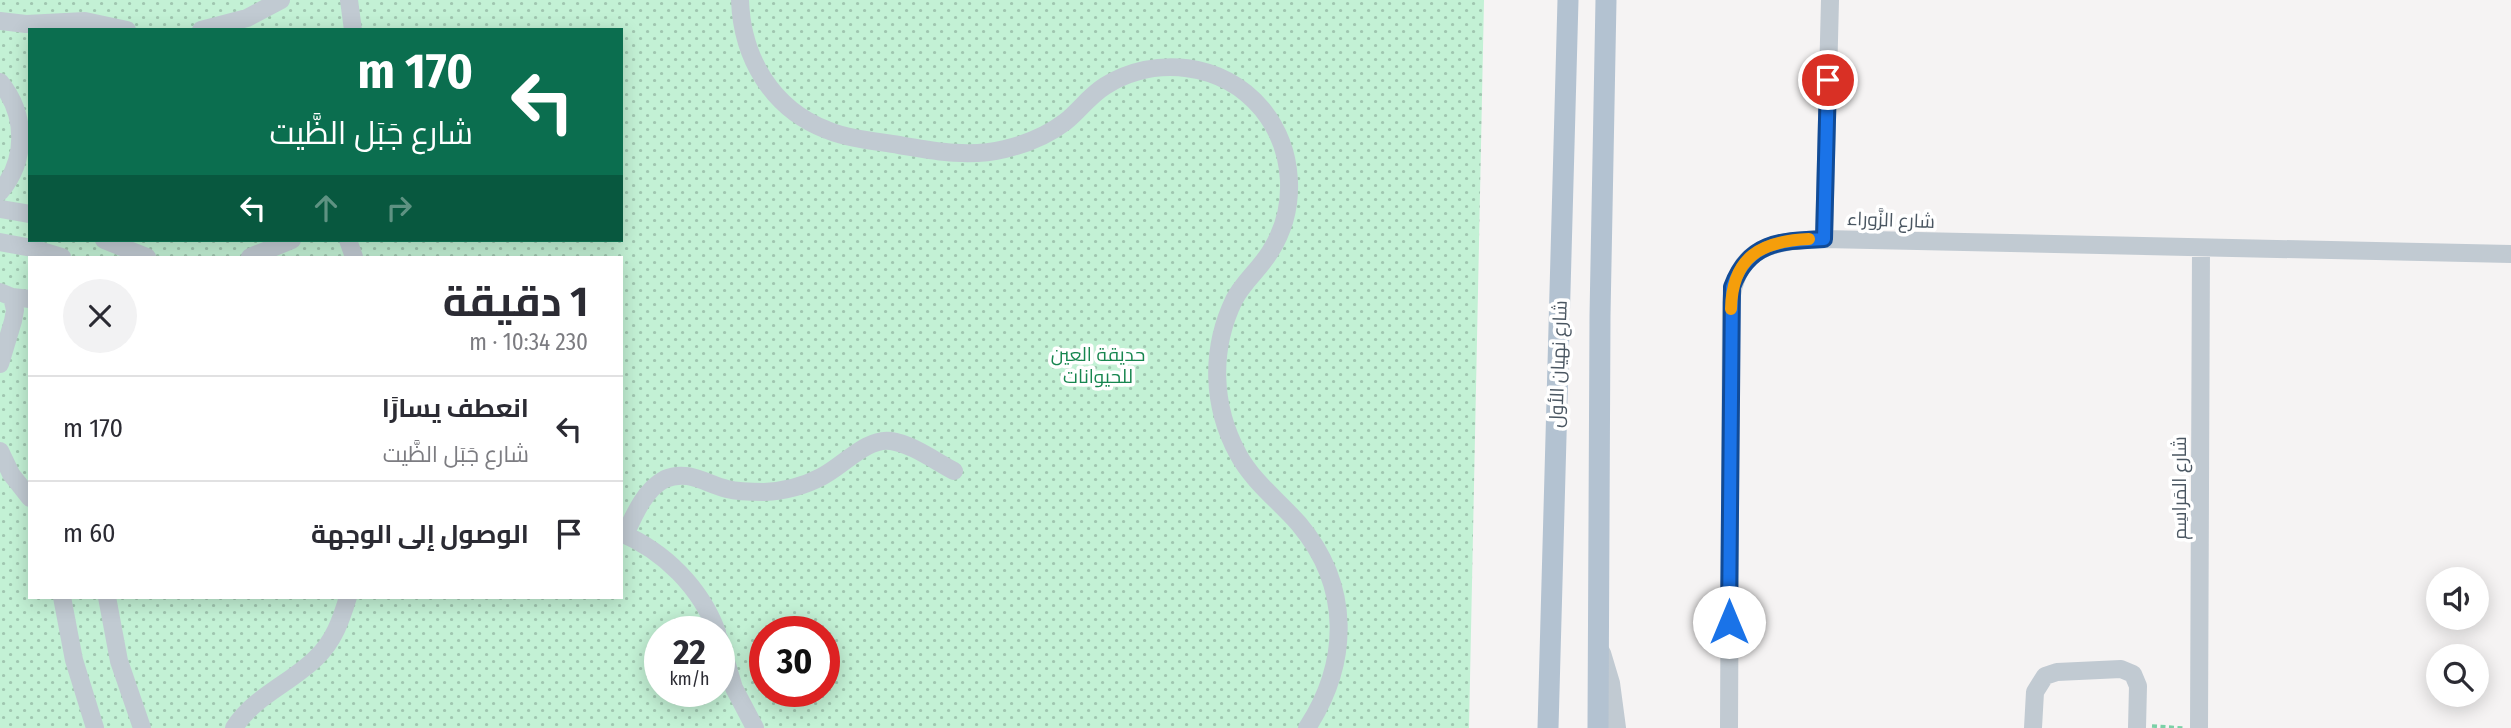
<!DOCTYPE html>
<html lang="ar">
<head>
<meta charset="utf-8">
<style>
  :root { --surface:#fff; --page:#f2f2f3; --text:#2b2b33; --muted:#7c7c81; --line:#e1e1e2 }
  body { margin:0; font-family:"Fira Sans Condensed",Cairo,sans-serif; background:var(--page); color:var(--text); direction:rtl; height:100vh; display:flex; flex-direction:column; font-size:26px; white-space:nowrap }
  * { box-sizing:border-box; margin:0 }
  p { font-size:23px; color:var(--muted) }
  .icon { flex:none; width:38px; height:38px; fill:none; stroke:currentColor; stroke-width:2; stroke-linecap:round; stroke-linejoin:round }
  .map { position:relative; flex:1; overflow:hidden; direction:ltr }
  .sheet { position:absolute; left:28px; top:256px; width:595px; height:343px; display:flex; flex-direction:column; background:var(--surface); border-radius:0px; box-shadow:0 4px 18px #0003; direction:rtl }
  .sheet>* { flex:none }
  .hud { position:absolute; left:28px; top:28px; width:595px; height:214px; border-radius:0px; box-shadow:0 4px 18px #0003; direction:rtl; background:#0b6e4f; color:#fff; overflow:hidden }
  .tools { position:absolute; left:2426px; top:567px; display:grid; gap:14px }
  .tools a { display:grid; place-items:center; width:63px; height:63px; border-radius:50%; background:var(--surface); box-shadow:0 4px 18px #0003; font-size:35px }
  .speed { position:absolute; left:644px; top:616px; display:flex; gap:14px; font-size:35px; font-weight:700; text-align:center }
  .speed>* { display:grid; place-content:center; width:91px; height:91px; border-radius:50%; background:var(--surface); box-shadow:0 4px 18px #0003; line-height:1 }
  .speed small { font-size:18px; font-weight:400 }
  .speed .limit { border:10px solid #d22; background:#fff; color:#111 }
  .pin { position:absolute; display:grid; place-items:center; width:60px; height:60px; color:#fff; margin:-30px; border:4px solid #fff; border-radius:50%; box-shadow:0 2px 7px #0007 }
  .me { position:absolute; width:77px; margin:-38px; rotate:0deg; stroke-linejoin:round; filter:drop-shadow(0 0 5px #0008) }
  .turn { display:flex; align-items:center; gap:24px; height:147px; padding:0 35px; font-size:32px }
  .turn .icon { width:91px; height:91px; stroke-width:2.5 }
  .turn b { display:block; font-size:49px; line-height:60px }
  .lanes { display:flex; align-items:center; height:66px; padding:0 35px; background:#0003; justify-content:center; gap:35px; direction:ltr }
  .lanes .off { opacity:.35 }
  .round { display:grid; place-items:center; flex:none; width:74px; height:74px; border-radius:37px; background:var(--page) }
  .summary { display:flex; align-items:center; justify-content:space-between; height:119px; padding:0 35px }
  h1 { font-size:42px; font-weight:700; line-height:52px }
  ul { padding:0; list-style:none }
  li { display:flex; align-items:center; gap:21px; height:105px; padding:0 35px; border-top:2px solid var(--line) }
  li div { flex:1 }
  li b { display:block; font-size:26px }
  li em { font-style:normal }
  .map>svg:first-child { display:block }
</style>
</head>
<body>
<div class="map">
<svg width="2511" height="728" viewBox="0 0 2511 728">
  <defs>
    <pattern id="grass-dots" width="8" height="8" patternUnits="userSpaceOnUse" patternTransform="scale(1.75)"><rect width="8" height="8" fill="#c3f1d5"/><path d="M2 2h.1M6 6h.1" fill="none" stroke="#a0c6b0" stroke-width="1.8" stroke-linecap="round"/></pattern>
  </defs>
  <rect width="100%" height="100%" fill="#f5f3f3"/>
  <path fill="url(#grass-dots)" fill-rule="evenodd" d="M 0,0 L 1484,0 L 1469,728 L 0,728 ZM 30,30 L 621,30 L 621,240 L 30,240 ZM 30,257 L 621,257 L 621,597 L 30,597 ZM 660,632 L 719,632 L 719,691 L 660,691 ZM 765,632 L 824,632 L 824,691 L 765,691 Z"/>
  <g fill="none" stroke-linecap="round" stroke-linejoin="round">
    <path stroke="#7ad0a6" stroke-width="3.5" stroke-dasharray="5 3.5" stroke-linecap="butt" d="M 2152,726 L 2183,728"/>
    <path stroke="#c1cad2" stroke-width="18" d="M 349,0 L 353,30
      M 740,0 C 742,58 772,109 827,130 C 849,139 875,141 899,145 C 934,151 969,158 1005,149 C 1026,144 1048,135 1065,122 C 1079,111 1089,96 1105,86 C 1155,55 1223,62 1262,109 C 1295,150 1298,208 1270,252 C 1259,270 1243,282 1234,300 C 1210,350 1212,406 1238,454 C 1253,482 1279,501 1299,524 C 1351,586 1350,662 1307,728
      M 0,21 L 26,24 L 85,21 L 127,30
      M 201,30 L 247,18 L 281,0
      M 0,82 C 27,115 27,160 0,192
      M 0,209 L 30,214
      M 1824,239 L 1830,0
      M 104,240 L 147,257
      M 348,240 L 354,257
      M 0,242 L 32,248 L 62,257
      M 250,257 L 292,240
      M 0,292 L 12,297 L 15,310 L 13,321 L 0,364
      M 12,297 L 30,299
      M 0,451 L 11,474 L 30,498
      M 621,533 C 664,551 701,588 717,632
      M 625,535 C 634,515 645,489 665,479 C 688,469 706,484 727,489 C 739,492 752,492 764,492 C 784,491 804,486 821,477 C 842,467 867,437 891,441 C 912,444 935,461 954,471
      M 62,597 L 74,660 L 95,728
      M 107,597 L 119,661 L 142,728
      M 719,638 L 734,688 L 755,728
      M 1602,653 L 1611,683 L 1617,728
      M 234,728 C 253,697 291,683 316,658 C 334,641 341,620 348,597
      M 1729,728 L 1731,303 C 1736,245 1775,241 1824,239 L 2511,254
      M 2033,728 L 2035,692 L 2045,676 L 2057,672 L 2121,669 L 2133,674 L 2138,686 L 2137,728
      M 2199,728 L 2201,249"/>
    <path stroke="#b3c2d1" stroke-width="21" d="M 1548,728 L 1568,0
      M 1598,728 L 1600,316 L 1606,0"/>
  </g>
  <g fill="none" stroke-linecap="round" stroke-linejoin="round">
    <defs>
      <path id="route" d="M 1729,622 L 1732,287 C 1749,241 1781,241 1824,239 L 1828,80"/>
    </defs>
    <use href="#route" stroke="#114b97" stroke-width="18"/>
    <use href="#route" stroke="#1a73e8" stroke-width="12"/>
    <path stroke="#f59e0b" stroke-width="12" d="M 1731,309 C 1732,257 1761,241 1809,239"/>
  </g>
  <g text-anchor="middle" dominant-baseline="central" stroke-width="7" stroke-linejoin="round" paint-order="stroke">
    <g font-size="19" fill="#4a5661" stroke="#fff">
      <text transform="translate(1891 220) rotate(2)">شارع الزَّوراء</text>
      <text transform="translate(1558 364) rotate(-88)">شارع نهيان الأول</text>
      <text transform="translate(2179 488) rotate(-90)">شارع المَراسِم</text>
    </g>
    <g font-size="19" fill="#17864f" stroke="#fff">
      <text x="1098" y="354">حديقة العين<tspan x="1098" dy="22">للحيوانات</tspan></text>
    </g>
  </g>
</svg>
<div class="tools">
<a><svg class="icon" aria-label="sound" viewBox="0 0 24 24"><path d="M4 9h4l5-4v14l-5-4H4zM17 9q2 3 0 6"/></svg></a>
<a><svg class="icon" aria-label="search" viewBox="0 0 24 24"><circle cx="10" cy="10" r="6"/><path d="M15 15l6 6"/></svg></a>
</div>
<div class="speed"><div>22<small>km/h</small></div><div class="limit">30</div></div>
<div class="pin" style="left:1828px;top:80px;background:#d93025"><svg class="icon" aria-label="arrive" viewBox="0 0 24 24"><path d="M6 21V4h12l-3 4 3 4H6"/></svg></div>
<svg class="me" style="left:1729px;top:622px" viewBox="-20 -20 40 40"><circle r="19" fill="#fff"/><path d="M0-13L10 11 0 6-10 11z" fill="#1a73e8"/></svg>
<div class="hud">
<div class="turn"><svg class="icon" aria-label="left" viewBox="0 0 24 24"><path d="M17 20v-9H6M10 6l-5 5 5 5"/></svg><div><b>170 m</b>شارع جَبَل الظَّيت</div></div>
<div class="lanes"><svg class="icon" aria-label="left" viewBox="0 0 24 24"><path d="M17 20v-9H6M10 6l-5 5 5 5"/></svg><svg class="icon off" aria-label="ahead" viewBox="0 0 24 24"><path d="M12 20V5M6 11l6-6 6 6"/></svg><svg class="icon off" aria-label="right" viewBox="0 0 24 24"><path d="M7 20v-9h11M14 6l5 5-5 5"/></svg></div>
</div>
<section class="sheet">
<div class="summary"><div><h1>1 دقيقة</h1><p>230 m · 10:34</p></div><a class="round"><svg class="icon" aria-label="close" viewBox="0 0 24 24"><path d="M6 6l12 12M18 6L6 18"/></svg></a></div>
<ul>
<li><svg class="icon" aria-label="left" viewBox="0 0 24 24"><path d="M17 20v-9H6M10 6l-5 5 5 5"/></svg><div><b>انعطف يسارًا</b><p>شارع جَبَل الظَّيت</p></div><em>170 m</em></li>
<li><svg class="icon" aria-label="arrive" viewBox="0 0 24 24"><path d="M6 21V4h12l-3 4 3 4H6"/></svg><div><b>الوصول إلى الوجهة</b></div><em>60 m</em></li>
</ul>
</section>
</div>
</body>
</html>
